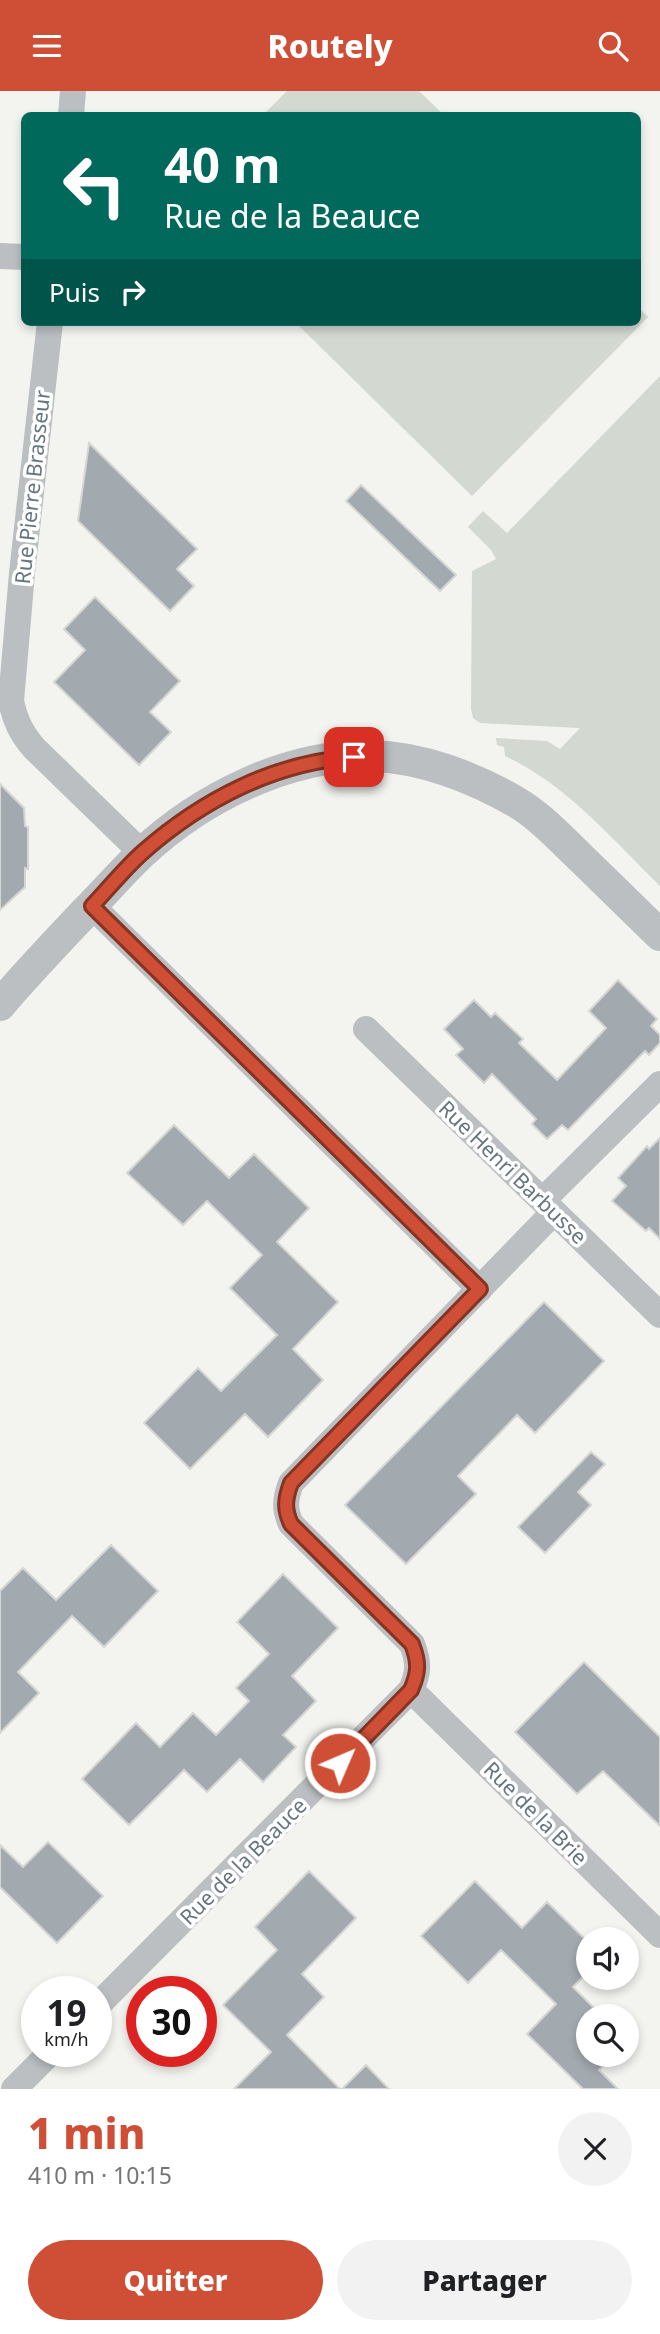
<!DOCTYPE html>
<html lang="fr">
<head>
<meta charset="utf-8">
<style>
  :root { --surface:#fff; --page:#f2f2f2; --text:#202124; --muted:#757577; --accent:#ce4f35 }
  body { margin:0; font-family:"Noto Sans",sans-serif; background:var(--page); color:var(--text); height:100vh; display:flex; flex-direction:column; font-size:26px; white-space:nowrap }
  * { box-sizing:border-box; margin:0 }
  p { font-size:23px; color:var(--muted) }
  .icon { flex:none; width:38px; height:38px; fill:none; stroke:currentColor; stroke-width:2; stroke-linecap:round; stroke-linejoin:round }
  .map { position:relative; height:1998px; overflow:hidden }
  .panel { display:flex; flex-direction:column; background:var(--surface); flex:1 }
  .panel>* { flex:none }
  .guide { position:absolute; left:21px; top:21px; width:620px; height:214px; border-radius:10px; box-shadow:0 4px 10px #0003; background:#00695c; color:#fff; overflow:hidden }
  .tools { position:absolute; left:576px; top:1836px; display:grid; gap:14px }
  .tools a { display:grid; place-items:center; width:63px; height:63px; border-radius:50%; background:var(--surface); box-shadow:0 4px 10px #0003; font-size:35px }
  .speed { position:absolute; left:21px; top:1885px; display:flex; gap:14px; font-size:35px; font-weight:700; text-align:center }
  .speed>* { display:grid; place-content:center; width:91px; height:91px; border-radius:50%; background:var(--surface); box-shadow:0 4px 10px #0003; line-height:1 }
  .speed small { font-size:18px; font-weight:400 }
  .speed .limit { border:10px solid #d22; background:#fff; color:#111 }
  .pin { position:absolute; display:grid; place-items:center; width:60px; height:60px; color:#fff; margin:-30px; border-radius:14px; box-shadow:0 4px 10px #0006 }
  .me { position:absolute; width:77px; margin:-38px; rotate:45deg; stroke-linejoin:round; filter:drop-shadow(0 0 5px #0008) }
  .turn { display:flex; align-items:center; gap:24px; height:147px; padding:0 28px; font-size:32px }
  .turn .icon { width:91px; height:91px; stroke-width:2.5 }
  .turn b { display:block; font-size:49px; line-height:60px }
  .then { display:flex; align-items:center; height:66px; padding:0 28px; background:#0003; gap:14px; font-size:26px }
  .round { display:grid; place-items:center; flex:none; width:74px; height:74px; border-radius:37px; background:var(--page) }
  .headline { display:flex; align-items:center; justify-content:space-between; height:119px; padding:0 28px }
  h1 { font-size:42px; font-weight:800; line-height:52px; color:var(--accent) }
  .button { display:flex; gap:14px; margin-top:auto; padding:14px 28px }
  .button a { flex:1; height:80px; border-radius:42px; background:var(--accent); color:#fff; font-size:28px; font-weight:800; line-height:80px; text-align:center }
  .button a+a { background:var(--page); color:var(--text) }
  header { display:flex; justify-content:space-between; align-items:center; height:91px; padding:0 28px; background:var(--accent); color:#fff; font-size:32px; font-weight:800 }
  .map>svg:first-child { display:block }
</style>
</head>
<body>
<header><svg class="icon" aria-label="menu" viewBox="0 0 24 24"><path d="M4 6h16M4 12h16M4 18h16"/></svg>Routely<svg class="icon" aria-label="search" viewBox="0 0 24 24"><circle cx="10" cy="10" r="6"/><path d="M15 15l6 6"/></svg></header>
<div class="map">
<svg width="660" height="1998" viewBox="0 0 660 1998">
  <rect width="100%" height="100%" fill="#f3f3f0"/>
  <path fill="#d3d8d0" d="M 287,0 L 419,0 L 444,24 L 263,24 Z
    M 637,215 L 648,226 L 472,405 L 295,231 L 637,231 Z
    M 660,285 L 660,795 C 612,748 567,694 505,665 L 504,656 L 497,654 L 496,647 L 547,650 L 560,658 L 580,637 L 480,632 L 473,627 L 471,618 L 472,480 L 496,468 L 491,459 L 468,436 L 483,420 L 507,442 Z"/>
  <path fill="#a3aaaf" stroke="#d5d5d3" stroke-width="2" d="M 89,352 L 197,458 L 177,478 L 194,495 L 170,520 L 78,430 Z
    M 361,394 L 456,484 L 440,500 L 346,410 Z
    M 95,506 L 180,590 L 150,621 L 171,641 L 139,674 L 54,591 L 85,559 L 64,538 Z
    M 0,693 L 24,717 L 25,735 L 28,736 L 28,778 L 25,777 L 25,796 L 0,819 Z
    M 618,889 L 657,928 L 651,935 L 660,944 L 660,952 L 649,964 L 645,960 L 568,1039 L 562,1034 L 547,1048 L 532,1033 L 536,1028 L 492,983 L 484,992 L 456,964 L 463,958 L 444,938 L 474,909 L 491,926 L 495,922 L 523,948 L 519,952 L 557,989 L 606,937 L 589,920 Z
    M 174,1034 L 229,1087 L 254,1063 L 309,1117 L 277,1151 L 338,1211 L 293,1258 L 323,1289 L 268,1346 L 245,1323 L 190,1378 L 144,1332 L 198,1277 L 221,1300 L 277,1244 L 230,1197 L 262,1164 L 207,1110 L 183,1134 L 127,1082 Z
    M 660,1047 L 660,1148 L 649,1137 L 646,1140 L 612,1110 L 626,1095 L 618,1087 L 647,1055 L 649,1058 Z
    M 544,1211 L 604,1270 L 535,1342 L 517,1324 L 458,1385 L 476,1403 L 406,1473 L 345,1414 Z
    M 591,1361 L 605,1373 L 578,1401 L 591,1414 L 545,1462 L 518,1436 Z
    M 111,1454 L 158,1500 L 104,1556 L 72,1525 L 18,1581 L 39,1602 L 0,1642 L 0,1500 L 23,1477 L 56,1509 Z
    M 283,1483 L 338,1537 L 292,1585 L 316,1610 L 283,1644 L 296,1656 L 263,1691 L 240,1668 L 207,1701 L 184,1679 L 129,1734 L 82,1688 L 136,1632 L 160,1656 L 193,1622 L 216,1644 L 249,1610 L 236,1597 L 269,1563 L 237,1531 Z
    M 584,1571 L 660,1646 L 660,1735 L 603,1680 L 577,1703 L 515,1641 Z
    M 48,1751 L 103,1805 L 57,1852 L 0,1796 L 0,1754 L 23,1776 Z
    M 309,1780 L 356,1827 L 302,1883 L 324,1906 L 287,1944 L 340,1998 L 234,1998 L 271,1961 L 223,1914 L 277,1859 L 255,1836 Z
    M 475,1790 L 522,1837 L 547,1811 L 588,1851 L 588,1881 L 573,1896 L 602,1925 L 588,1925 L 588,1964 L 615,1964 L 599,1979 L 618,1998 L 583,1998 L 527,1943 L 556,1913 L 501,1859 L 468,1892 L 421,1845 Z
    M 366,1974 L 389,1998 L 342,1998 Z"/>
  <g fill="none" stroke-linecap="round" stroke-linejoin="round">
    <path stroke="#bbbfc2" stroke-width="26" d="M 71,24 L 73,0
      M 0,165 L 24,166
      M 50,231 L 22,482 L 11,610 C 15,629 21,642 34,657 L 142,762
      M 92,815 L 480,1198
      M 366,938 L 660,1224
      M 543,1109 L 660,993
      M 411,1599 L 660,1844
      M 96,1916 L 411,1599 C 419,1581 419,1571 412,1553 L 291,1433 C 284,1418 285,1408 291,1392 L 554,1121
      M 14,1998 L 52,1960"/>
    <path stroke="#bbbfc2" stroke-width="32" d="M 0,914 C 27,882 57,851 86,820 C 105,801 122,781 141,763 C 201,707 288,663 371,665 C 421,666 473,686 516,711 C 540,725 560,747 580,766 C 607,792 633,818 660,844"/>
  </g>
  <g fill="none" stroke-linecap="round" stroke-linejoin="round">
    <defs>
      <path id="route" d="M 340,1672 L 411,1599 C 419,1581 419,1571 412,1553 L 291,1433 C 284,1418 285,1408 291,1392 L 480,1198 L 92,815 C 109,797 125,777 143,761 C 202,709 275,671 354,666"/>
    </defs>
    <use href="#route" stroke="#863322" stroke-width="18"/>
    <use href="#route" stroke="#ce4f35" stroke-width="12"/>
  </g>
  <g text-anchor="middle" dominant-baseline="central" stroke-width="7" stroke-linejoin="round" paint-order="stroke">
    <g font-size="21" fill="#66757e" stroke="#fff">
      <text transform="translate(32 396) rotate(-84)">Rue Pierre Brasseur</text>
      <text transform="translate(513 1081) rotate(44)">Rue Henri Barbusse</text>
      <text transform="translate(536 1722) rotate(45)">Rue de la Brie</text>
      <text transform="translate(243 1770) rotate(-45)">Rue de la Beauce</text>
    </g>
  </g>
</svg>
<div class="tools">
<a><svg class="icon" aria-label="sound" viewBox="0 0 24 24"><path d="M4 9h4l5-4v14l-5-4H4zM17 9q2 3 0 6"/></svg></a>
<a><svg class="icon" aria-label="search" viewBox="0 0 24 24"><circle cx="10" cy="10" r="6"/><path d="M15 15l6 6"/></svg></a>
</div>
<div class="speed"><div>19<small>km/h</small></div><div class="limit">30</div></div>
<div class="pin" style="left:354px;top:666px;background:#d93025"><svg class="icon" aria-label="arrive" viewBox="0 0 24 24"><path d="M6 21V4h12l-3 4 3 4H6"/></svg></div>
<svg class="me" style="left:340px;top:1672px" viewBox="-20 -20 40 40"><circle r="17" fill="#ce4f35" stroke="#fff" stroke-width="3"/><path d="M0-11L8 9 0 5-8 9z" fill="#fff"/></svg>
<div class="guide">
<div class="turn"><svg class="icon" aria-label="left" viewBox="0 0 24 24"><path d="M17 20v-9H6M10 6l-5 5 5 5"/></svg><div><b>40 m</b>Rue de la Beauce</div></div>
<div class="then">Puis<svg class="icon" aria-label="right" viewBox="0 0 24 24"><path d="M7 20v-9h11M14 6l5 5-5 5"/></svg></div>
</div>
</div>
<section class="panel">
<div class="headline"><div><h1>1 min</h1><p>410 m · 10:15</p></div><a class="round"><svg class="icon" aria-label="close" viewBox="0 0 24 24"><path d="M6 6l12 12M18 6L6 18"/></svg></a></div>
<div class="button"><a>Quitter</a><a>Partager</a></div>
</section>
</body>
</html>
